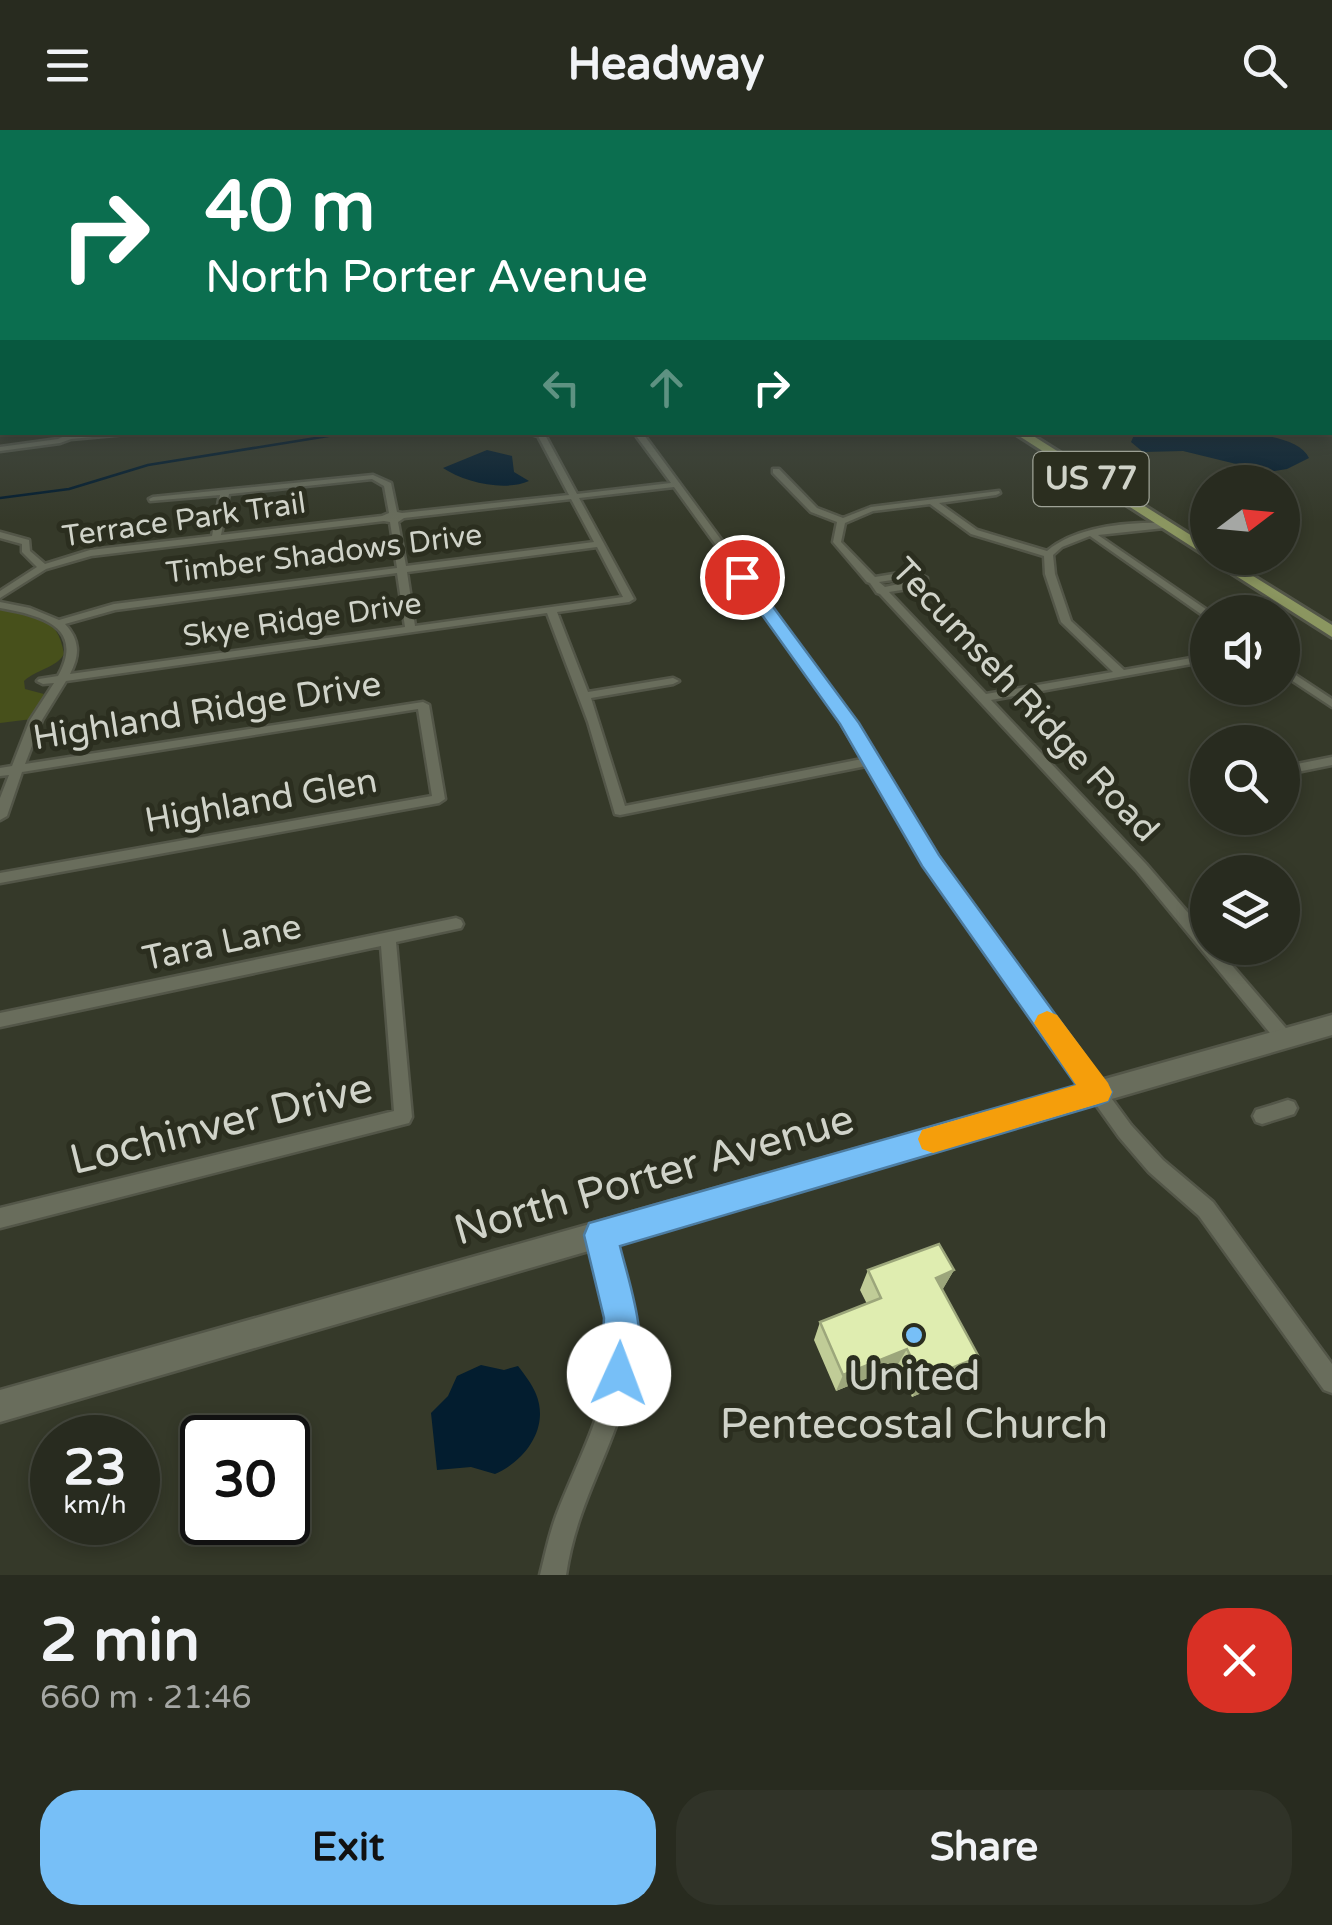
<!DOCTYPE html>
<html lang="en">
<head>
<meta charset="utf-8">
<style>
  :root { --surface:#282b1f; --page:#303328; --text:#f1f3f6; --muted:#a5a7a4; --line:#44473d; --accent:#77bff7 }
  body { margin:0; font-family:"Varela Round",sans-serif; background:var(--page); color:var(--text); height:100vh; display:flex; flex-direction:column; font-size:38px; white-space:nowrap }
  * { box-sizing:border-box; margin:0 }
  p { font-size:32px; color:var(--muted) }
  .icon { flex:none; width:55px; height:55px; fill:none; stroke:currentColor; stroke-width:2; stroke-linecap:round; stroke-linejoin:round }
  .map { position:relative; height:1445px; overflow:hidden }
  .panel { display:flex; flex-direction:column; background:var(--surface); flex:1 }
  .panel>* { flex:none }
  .guide { position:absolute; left:0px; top:0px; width:1332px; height:305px; box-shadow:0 5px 15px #0003,0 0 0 2px var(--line); background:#0b6e4f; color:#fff; overflow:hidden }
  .needle { width:65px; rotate:74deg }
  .buttons { position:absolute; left:1190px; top:335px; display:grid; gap:20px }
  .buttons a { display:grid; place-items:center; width:110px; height:110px; border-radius:50%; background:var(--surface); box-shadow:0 5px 15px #0003,0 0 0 2px var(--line); font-size:50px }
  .speed { position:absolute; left:30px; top:1285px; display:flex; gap:20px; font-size:50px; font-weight:700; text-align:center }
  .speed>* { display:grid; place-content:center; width:130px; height:130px; border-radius:50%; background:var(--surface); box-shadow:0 5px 15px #0003,0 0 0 2px var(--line); line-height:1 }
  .speed small { font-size:25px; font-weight:400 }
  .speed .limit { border:5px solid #111; border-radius:15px; background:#fff; color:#111 }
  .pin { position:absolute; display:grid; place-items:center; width:85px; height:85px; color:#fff; margin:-42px; border:5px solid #fff; border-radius:50%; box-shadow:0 2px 10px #0007 }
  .me { position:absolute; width:110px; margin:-55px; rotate:2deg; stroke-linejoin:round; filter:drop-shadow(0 0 8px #0008) }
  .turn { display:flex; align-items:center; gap:35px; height:210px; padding:0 40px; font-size:45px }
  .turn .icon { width:130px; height:130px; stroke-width:2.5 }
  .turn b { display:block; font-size:70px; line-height:85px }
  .lanes { display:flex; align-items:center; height:95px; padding:0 40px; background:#0003; justify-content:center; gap:50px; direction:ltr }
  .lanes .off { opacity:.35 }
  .round { display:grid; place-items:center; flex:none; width:105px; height:105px; border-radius:40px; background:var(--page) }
  .head { display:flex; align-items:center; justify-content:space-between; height:170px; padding:0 40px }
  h1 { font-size:60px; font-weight:700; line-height:75px }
  .primary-button { display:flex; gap:20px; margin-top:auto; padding:20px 40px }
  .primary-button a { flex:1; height:115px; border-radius:40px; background:var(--accent); color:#111; font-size:40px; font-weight:700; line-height:115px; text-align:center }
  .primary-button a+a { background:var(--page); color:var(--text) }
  header { display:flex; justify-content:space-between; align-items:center; height:130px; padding:0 40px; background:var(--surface); font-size:45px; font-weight:700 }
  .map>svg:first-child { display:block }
</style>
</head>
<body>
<header><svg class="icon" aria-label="menu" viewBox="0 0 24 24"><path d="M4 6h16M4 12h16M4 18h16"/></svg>Headway<svg class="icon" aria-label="search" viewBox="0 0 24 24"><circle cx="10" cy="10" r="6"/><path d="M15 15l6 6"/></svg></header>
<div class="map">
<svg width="1332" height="1445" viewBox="0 0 1332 1445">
  <rect width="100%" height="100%" fill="#353929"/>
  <path fill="#47501b" d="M 0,478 C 34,484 58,485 64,524 C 56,538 37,539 24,551 L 25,559 L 44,564 L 32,589 L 0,593 Z"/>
  <path fill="#031d2f" d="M 1135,303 C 1171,303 1292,292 1309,328 L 1287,339 L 1269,342 L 1183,321 L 1143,322 L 1131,312 Z
    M 487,320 L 512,326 L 514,342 L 529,351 C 504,362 464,352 443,338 Z
    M 481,1235 L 504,1240 L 518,1236 C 524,1244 532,1254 536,1264 C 550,1298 525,1331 495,1344 L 471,1337 L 437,1340 L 431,1283 L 448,1266 L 457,1246 Z"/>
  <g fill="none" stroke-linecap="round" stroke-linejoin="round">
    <path stroke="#031d2f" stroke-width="2.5" d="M 0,368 L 69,359 L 148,335 L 353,302"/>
    <defs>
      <path id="minor" d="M 0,189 L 2,189 L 2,192 L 0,193 Z
        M 1330,205 L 1332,206 L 1332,210 L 1330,209 Z
        M 0,227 L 2,227 L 2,231 L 0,231 Z
        M 2,246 L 2,251 L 0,252 L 0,247 Z
        M 1330,258 L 1332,258 L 1332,262 L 1330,262 Z
        M 73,302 L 83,302 L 81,304 L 147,302 L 71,309 L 60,313 L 0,321 L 0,317 L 58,309 Z
        M 525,302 L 544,303 L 577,364 L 671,353 L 637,307 L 644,305 L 834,563 L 935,728 L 1131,995 L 1163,1030 L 1213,1072 L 1332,1234 L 1332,1263 L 1324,1260 L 1199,1086 L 1149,1042 L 1119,1007 L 925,734 L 866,636 L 620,685 L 615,684 L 588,592 L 547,483 L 66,551 L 42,590 L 25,634 L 423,572 L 429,575 L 445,669 L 439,673 L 0,753 L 0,743 L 432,666 L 418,579 L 22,642 L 7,686 L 0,690 L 0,668 L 9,645 L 0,646 L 0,638 L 12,636 L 30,590 L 54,553 L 43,554 L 37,551 L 39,549 L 58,546 C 86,496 39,485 0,478 L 0,472 L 30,478 L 59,490 L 114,474 L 397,438 L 390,392 L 384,391 L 91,426 L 46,439 L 0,468 L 0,461 L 37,437 L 22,422 L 22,414 L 0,408 L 0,402 L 29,410 L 30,421 L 45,434 L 90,420 L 212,406 L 220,365 L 150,371 L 149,369 L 153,367 L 373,345 L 391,353 L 397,382 L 402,383 L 569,365 L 538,306 ZM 372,349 L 384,356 L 389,383 L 382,386 L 221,405 L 229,364 ZM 674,357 L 825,566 L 862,629 L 625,676 L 591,568 L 673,554 L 679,551 L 673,548 L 588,562 L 557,482 L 629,472 L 634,469 L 579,368 ZM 571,369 L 594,412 L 406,436 L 398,392 L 404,388 ZM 597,417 L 623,467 L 415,496 L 407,442 ZM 397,443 L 405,497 L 70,544 C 80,525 80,510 65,494 L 115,480 Z
        M 773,339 L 779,339 L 817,378 L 843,388 L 871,377 L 999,361 L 1000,363 L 996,365 L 939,373 L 977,400 L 1047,421 C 1077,396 1129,392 1167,393 L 1167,397 L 1164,398 L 1098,405 L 1210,482 L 1208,482 L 1208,489 L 1090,406 L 1062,417 L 1053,425 L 1055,444 L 1071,491 L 1124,540 L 1208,525 L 1208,531 L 991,570 L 1146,734 L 1208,806 L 1208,818 L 1217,818 L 1291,904 L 1293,909 L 1291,914 L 1285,916 L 1279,914 L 1136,740 L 880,464 L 877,463 L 870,453 L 867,452 L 833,412 L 837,392 L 811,382 L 773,343 ZM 930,374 L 971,404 L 1044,426 L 1045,444 L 1061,492 L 1113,542 L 986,564 L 889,462 L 920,457 L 927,452 L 927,448 L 912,441 L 875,447 L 841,412 L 845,393 L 873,381 ZM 911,447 L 917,450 L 885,457 L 879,452 Z
        M 1282,536 L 1332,569 L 1332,577 L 1282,544 Z
        M 1332,627 L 1332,635 L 1282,645 L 1282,637 Z
        M 456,788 L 461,790 L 463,794 L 461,798 L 396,812 L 412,987 L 409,993 L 0,1098 L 0,1078 L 394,981 L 381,816 L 0,897 L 0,883 Z
        M 1288,970 L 1294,972 L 1297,978 L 1294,984 L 1262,994 L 1256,992 L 1253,986 L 1256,980 Z
        M 600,1095 L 607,1098 L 610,1105 C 620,1141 634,1179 633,1218 C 631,1277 600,1330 581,1385 C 574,1405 569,1425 566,1445 L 540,1445 C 545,1425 549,1405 556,1386 C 577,1331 608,1278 611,1218 C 613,1180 599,1142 590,1105 L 593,1098 Z"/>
      <path id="secondary" d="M 1332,885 L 1332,905 L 0,1292 L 0,1260 Z"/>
      <path id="primary" d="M 1013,302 L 1027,302 L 1208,416 L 1208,427 Z
        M 1208,428 L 1224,428 L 1332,495 L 1332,507 Z"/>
    </defs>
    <use href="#minor" stroke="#535648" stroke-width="5"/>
    <use href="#secondary" stroke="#535648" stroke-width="5"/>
    <use href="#primary" stroke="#535648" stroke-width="6"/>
    <use href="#minor" fill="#696d5c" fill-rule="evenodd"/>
    <use href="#secondary" fill="#696d5c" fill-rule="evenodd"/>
    <use href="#primary" fill="#8b9660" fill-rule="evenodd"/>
  </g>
  <path fill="#c0cc97" d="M 868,1140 L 954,1140 L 942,1160 L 979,1227 L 966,1244 L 912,1267 L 897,1236 L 836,1261 L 814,1210 L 820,1192 L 867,1174 L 860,1160 Z"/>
  <path fill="#9ca67b" d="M 954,1140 L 943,1159 L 926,1167 L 936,1148 Z
    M 907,1219 L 897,1236 L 836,1261 L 843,1245 Z
    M 979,1227 L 966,1244 L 912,1267 L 922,1250 Z"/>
  <path fill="#dfedb0" stroke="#9ca67b" stroke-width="2.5" d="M 939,1114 L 954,1140 L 936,1148 L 979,1227 L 922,1250 L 907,1219 L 843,1245 L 820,1192 L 881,1168 L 868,1140 Z"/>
  <linearGradient id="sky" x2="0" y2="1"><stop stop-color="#1d1f17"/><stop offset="0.48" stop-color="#4b5454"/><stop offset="1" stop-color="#4b5454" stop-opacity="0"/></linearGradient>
  <rect width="1332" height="392" fill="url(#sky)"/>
  <path fill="#77bff7" stroke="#4d7ca1" stroke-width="2.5" d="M 742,442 L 748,443 L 859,593 L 939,725 L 1112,962 L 1108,971 L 1098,975 L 620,1116 C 631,1160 651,1213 632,1257 L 619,1263 L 606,1257 L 601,1244 L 604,1188 L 584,1105 L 589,1093 L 1076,955 L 922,736 L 840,594 L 735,447 Z"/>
  <path fill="#f59e0b" d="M 1047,881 L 1057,885 L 1108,953 L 1112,962 L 1108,971 L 933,1023 L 922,1019 L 918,1009 L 922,1000 L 1076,955 L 1034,893 L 1038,885 Z"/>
  <circle fill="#77bff7" stroke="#2b2e1f" stroke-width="4" cx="914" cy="1205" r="10"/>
  <g text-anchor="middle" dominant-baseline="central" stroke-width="10" stroke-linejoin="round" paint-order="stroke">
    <g font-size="30" fill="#d0d3c9" stroke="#2b2e1f">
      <text transform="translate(184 390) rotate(-8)">Terrace Park Trail</text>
      <text transform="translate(324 424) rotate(-7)">Timber Shadows Drive</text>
      <text transform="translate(302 490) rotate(-8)">Skye Ridge Drive</text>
    </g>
    <rect fill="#2b2e1f" stroke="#9ea296" stroke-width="2.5" x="1033.5" y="322" width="115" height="54" rx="8"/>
    <g font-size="32" font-weight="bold" fill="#d0d3c9">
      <text x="1091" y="349">US 77</text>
    </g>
    <g font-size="35" fill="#d0d3c9" stroke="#2b2e1f">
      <text transform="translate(1025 570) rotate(47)">Tecumseh Ridge Road</text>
      <text transform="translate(207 581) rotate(-9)">Highland Ridge Drive</text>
      <text transform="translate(261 671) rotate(-10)">Highland Glen</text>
      <text transform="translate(222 813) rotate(-12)">Tara Lane</text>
    </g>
    <g font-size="42" fill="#d0d3c9" stroke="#2b2e1f">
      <text transform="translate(221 994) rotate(-14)">Lochinver Drive</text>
      <text transform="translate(654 1045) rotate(-16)">North Porter Avenue</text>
    </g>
    <g font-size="42" fill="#d0d3c9" stroke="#2b2e1f">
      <text x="914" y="1246">United<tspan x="914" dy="48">Pentecostal Church</tspan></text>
    </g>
  </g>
</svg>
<div class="buttons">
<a><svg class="needle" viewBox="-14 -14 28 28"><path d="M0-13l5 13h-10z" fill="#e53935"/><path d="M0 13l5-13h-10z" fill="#a5a7a4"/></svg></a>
<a><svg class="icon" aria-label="sound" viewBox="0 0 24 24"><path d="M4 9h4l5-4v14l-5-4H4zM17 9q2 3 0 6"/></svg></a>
<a><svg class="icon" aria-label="search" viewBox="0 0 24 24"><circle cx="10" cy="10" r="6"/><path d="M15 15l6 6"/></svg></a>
<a><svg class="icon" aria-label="layers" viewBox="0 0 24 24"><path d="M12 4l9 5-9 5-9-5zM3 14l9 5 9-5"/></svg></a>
</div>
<div class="speed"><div>23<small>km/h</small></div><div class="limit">30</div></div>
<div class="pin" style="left:742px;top:447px;background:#d93025"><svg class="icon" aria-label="arrive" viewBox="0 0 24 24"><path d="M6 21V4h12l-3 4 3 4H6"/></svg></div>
<svg class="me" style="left:619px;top:1244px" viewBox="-20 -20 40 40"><circle r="19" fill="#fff"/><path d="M0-13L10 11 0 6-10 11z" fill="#77bff7"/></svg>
<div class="guide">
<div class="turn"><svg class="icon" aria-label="right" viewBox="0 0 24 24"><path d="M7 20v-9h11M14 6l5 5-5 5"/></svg><div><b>40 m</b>North Porter Avenue</div></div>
<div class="lanes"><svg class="icon off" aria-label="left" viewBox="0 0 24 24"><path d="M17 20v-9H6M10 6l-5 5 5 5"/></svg><svg class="icon off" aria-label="ahead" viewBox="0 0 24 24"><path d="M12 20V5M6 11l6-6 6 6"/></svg><svg class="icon" aria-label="right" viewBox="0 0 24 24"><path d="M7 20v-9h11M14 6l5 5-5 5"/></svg></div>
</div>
</div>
<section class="panel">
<div class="head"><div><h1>2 min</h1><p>660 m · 21:46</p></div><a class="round" style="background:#d93025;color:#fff"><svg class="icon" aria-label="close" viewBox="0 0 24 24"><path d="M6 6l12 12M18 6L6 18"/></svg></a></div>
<div class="primary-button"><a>Exit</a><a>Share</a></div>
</section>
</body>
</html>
